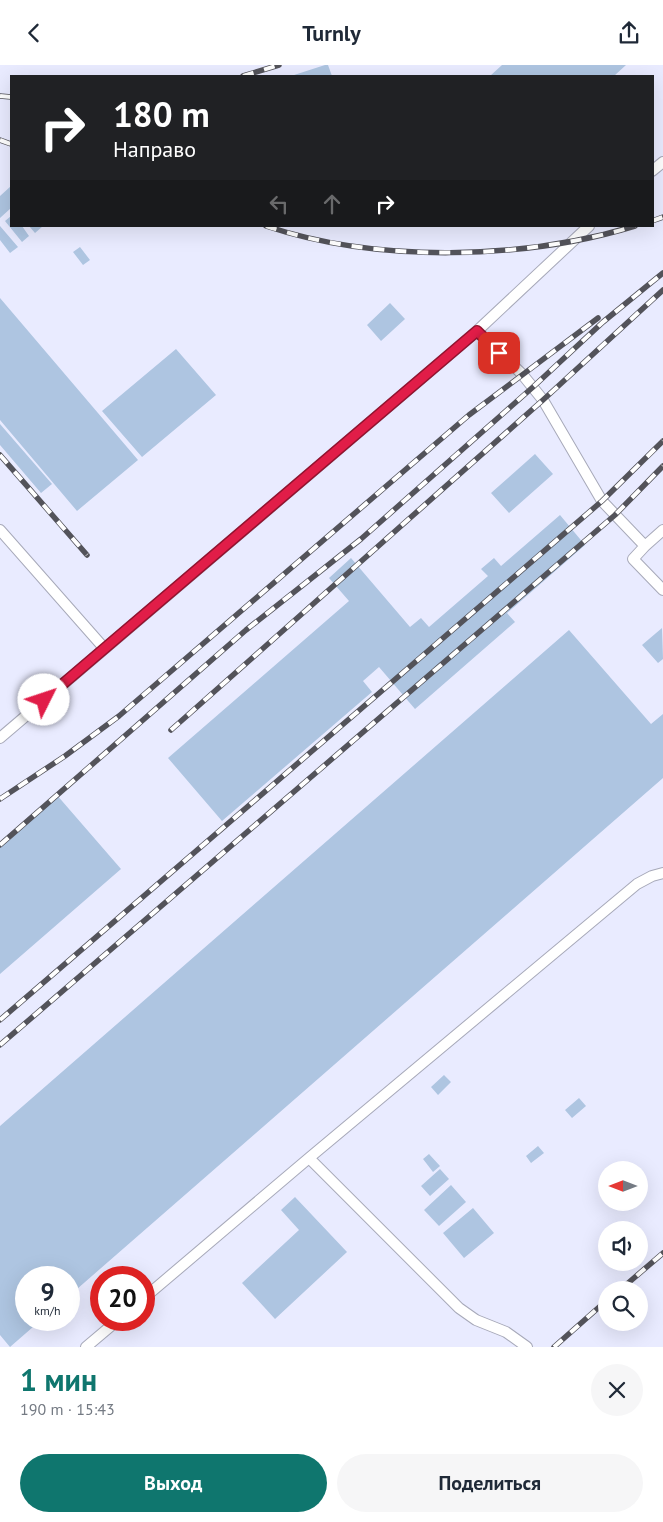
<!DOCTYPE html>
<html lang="ru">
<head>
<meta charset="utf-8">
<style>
  :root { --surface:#fff; --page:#f6f6f7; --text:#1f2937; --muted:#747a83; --accent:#0f766e }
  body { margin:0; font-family:"PT Sans",sans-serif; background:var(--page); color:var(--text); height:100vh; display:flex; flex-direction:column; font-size:19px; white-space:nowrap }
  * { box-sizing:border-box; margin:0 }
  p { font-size:16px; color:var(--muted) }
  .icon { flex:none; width:28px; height:28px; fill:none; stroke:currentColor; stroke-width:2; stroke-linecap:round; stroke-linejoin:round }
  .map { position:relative; height:1282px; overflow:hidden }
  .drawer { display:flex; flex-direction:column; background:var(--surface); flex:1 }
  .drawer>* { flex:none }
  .hud { position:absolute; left:10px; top:10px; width:644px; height:152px; border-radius:0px; box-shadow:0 5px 20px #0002; background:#202124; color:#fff; overflow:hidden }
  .needle { width:32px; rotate:270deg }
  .tools { position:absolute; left:598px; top:1096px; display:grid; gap:10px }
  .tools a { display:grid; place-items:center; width:50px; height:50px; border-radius:50%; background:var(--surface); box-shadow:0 5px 20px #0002; font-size:25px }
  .speed { position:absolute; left:15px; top:1201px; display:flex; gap:10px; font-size:25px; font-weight:700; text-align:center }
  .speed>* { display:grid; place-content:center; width:65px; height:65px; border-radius:50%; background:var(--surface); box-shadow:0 5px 20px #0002; line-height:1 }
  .speed small { font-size:12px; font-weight:400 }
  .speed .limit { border:8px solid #d22; background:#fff; color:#111 }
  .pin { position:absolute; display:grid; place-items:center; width:42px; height:42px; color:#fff; margin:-21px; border-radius:10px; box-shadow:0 2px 8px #0006 }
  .me { position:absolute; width:55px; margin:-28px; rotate:49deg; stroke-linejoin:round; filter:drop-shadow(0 0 4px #0008) }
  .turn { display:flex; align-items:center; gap:18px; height:105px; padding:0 20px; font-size:22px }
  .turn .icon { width:65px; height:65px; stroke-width:2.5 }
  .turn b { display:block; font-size:35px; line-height:42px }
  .lanes { display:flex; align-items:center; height:48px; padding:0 20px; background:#0003; justify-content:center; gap:25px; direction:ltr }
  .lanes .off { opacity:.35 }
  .round { display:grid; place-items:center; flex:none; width:52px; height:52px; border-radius:26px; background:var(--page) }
  .summary { display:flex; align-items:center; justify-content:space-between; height:85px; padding:0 20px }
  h1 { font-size:30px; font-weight:600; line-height:38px; color:var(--accent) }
  .cta { display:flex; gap:10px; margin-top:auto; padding:10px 20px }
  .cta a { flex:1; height:58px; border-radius:30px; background:var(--accent); color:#fff; font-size:20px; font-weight:600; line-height:58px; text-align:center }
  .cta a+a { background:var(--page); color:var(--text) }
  header { display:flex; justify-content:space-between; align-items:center; height:65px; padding:0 20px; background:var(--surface); font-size:22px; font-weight:600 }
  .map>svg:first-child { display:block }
</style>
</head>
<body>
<header><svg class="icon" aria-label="back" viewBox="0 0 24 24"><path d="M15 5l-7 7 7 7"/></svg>Turnly<svg class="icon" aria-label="share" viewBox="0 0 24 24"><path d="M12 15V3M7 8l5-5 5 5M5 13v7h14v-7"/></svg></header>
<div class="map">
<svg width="663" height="1282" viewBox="0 0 663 1282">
  <rect width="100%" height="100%" fill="#f4f5fc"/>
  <path fill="#e9ebff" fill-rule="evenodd" d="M 0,0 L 663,0 L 663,1282 L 0,1282 ZM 11,11 L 652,11 L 652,161 L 11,161 ZM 606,1105 L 639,1105 L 639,1138 L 606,1138 ZM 606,1165 L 639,1165 L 639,1198 L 606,1198 ZM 26,1212 L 69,1212 L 69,1255 L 26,1255 ZM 101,1212 L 144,1212 L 144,1255 L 101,1255 ZM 606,1225 L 639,1225 L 639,1258 L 606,1258 Z"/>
  <path fill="#aec5e1" d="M 325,0 L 328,0 L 332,11 L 291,11 Z
    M 502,0 L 626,0 L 614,11 L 490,11 Z
    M 11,121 L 11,143 L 0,153 L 0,131 Z
    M 11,151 L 11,161 L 22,161 L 29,171 L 22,177 L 5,156 Z
    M 0,161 L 18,182 L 10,188 L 0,175 Z
    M 29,161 L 43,161 L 35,168 Z
    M 80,182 L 90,195 L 83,200 L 73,187 Z
    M 0,233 L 138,395 L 77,446 L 0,355 Z
    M 390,238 L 405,254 L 381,276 L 367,260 Z
    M 176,284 L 216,330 L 142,392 L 102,346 Z
    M 0,359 L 52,419 L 41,428 L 0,380 Z
    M 535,389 L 553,409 L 509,448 L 491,428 Z
    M 560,450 L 585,480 L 507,548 L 515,557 L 415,644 L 379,602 L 363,616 L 372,627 L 222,756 L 168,693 L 349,536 L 329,513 L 351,493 L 410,562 L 421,553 L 429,562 L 488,511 L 481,504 L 494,493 L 501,501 Z
    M 662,563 L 663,594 L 658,598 L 642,580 Z
    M 569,565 L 651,659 L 663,649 L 663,713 L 69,1231 L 69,1212 L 26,1212 L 26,1255 L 41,1255 L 10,1282 L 0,1270 L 0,1061 Z
    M 56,729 L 121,804 L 0,909 L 0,777 Z
    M 444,1010 L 451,1017 L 438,1030 L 431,1022 Z
    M 579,1033 L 586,1041 L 572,1053 L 565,1045 Z
    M 538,1081 L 544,1088 L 531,1098 L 526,1091 Z
    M 429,1089 L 440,1101 L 433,1107 L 423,1094 Z
    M 440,1104 L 449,1114 L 430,1131 L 421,1121 Z
    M 451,1120 L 466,1137 L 439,1161 L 424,1145 Z
    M 295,1132 L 347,1187 L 275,1254 L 242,1218 L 299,1165 L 281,1145 Z
    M 473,1143 L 494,1168 L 464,1193 L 443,1168 Z"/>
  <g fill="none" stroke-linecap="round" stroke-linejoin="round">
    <defs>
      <path id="lane" d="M 652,106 L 663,97
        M 477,266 L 522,309 L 543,335 L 602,436 L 645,481 L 663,465
        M 0,465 L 104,583
        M 645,481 L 633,494 L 663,525
        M 0,673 L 477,266 L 589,161
        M 309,1093 L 459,1243 L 476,1255 L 506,1267 L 527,1282
        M 144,1233 L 309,1093 L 637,819 L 652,811 L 663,808
        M 86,1282 L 118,1255"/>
    </defs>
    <use href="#lane" stroke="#a7a9b9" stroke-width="12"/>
    <use href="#lane" stroke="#fff" stroke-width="10"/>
    <defs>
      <path id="rail" d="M 243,11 L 279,0
        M 0,31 L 11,32
        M 0,75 L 11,79
        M 652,156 L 663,152
        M 266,161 C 377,198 523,195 635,161
        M 0,390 L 87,490
        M 171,665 L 543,335 L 663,225
        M 0,734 L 65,691 L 119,651 L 469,350 L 598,253
        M 0,780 L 246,565 L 361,474 L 533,322 L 603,257 L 663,208
        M 0,955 L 602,436 L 663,376
        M 0,980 L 615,450 L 663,401
        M 620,1225 L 663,1188
        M 554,1282 L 606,1236"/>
    </defs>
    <use href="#rail" stroke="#53535a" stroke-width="5.5"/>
    <use href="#rail" stroke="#fff" stroke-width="4" stroke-dasharray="11" stroke-linecap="butt"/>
  </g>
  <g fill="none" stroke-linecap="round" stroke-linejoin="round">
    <defs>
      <path id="route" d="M 44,635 L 477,266 L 499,288"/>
    </defs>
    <use href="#route" stroke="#92132f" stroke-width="12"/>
    <use href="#route" stroke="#e11d48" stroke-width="9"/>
  </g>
</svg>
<div class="tools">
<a><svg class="needle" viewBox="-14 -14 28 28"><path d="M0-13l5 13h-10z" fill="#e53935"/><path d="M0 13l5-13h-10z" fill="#747a83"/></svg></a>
<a><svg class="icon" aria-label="sound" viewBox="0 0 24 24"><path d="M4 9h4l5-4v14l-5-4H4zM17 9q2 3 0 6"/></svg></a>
<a><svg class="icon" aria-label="search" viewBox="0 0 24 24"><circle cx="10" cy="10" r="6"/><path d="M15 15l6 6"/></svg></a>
</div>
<div class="speed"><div>9<small>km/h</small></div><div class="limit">20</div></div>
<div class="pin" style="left:499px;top:288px;background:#d93025"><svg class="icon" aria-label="arrive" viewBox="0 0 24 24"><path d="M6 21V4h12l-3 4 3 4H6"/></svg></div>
<svg class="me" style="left:44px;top:635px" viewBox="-20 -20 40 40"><circle r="19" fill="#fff"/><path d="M0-13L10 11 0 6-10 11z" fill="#e11d48"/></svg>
<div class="hud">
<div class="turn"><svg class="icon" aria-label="right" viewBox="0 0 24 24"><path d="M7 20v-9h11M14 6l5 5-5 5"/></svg><div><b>180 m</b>Направо</div></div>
<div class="lanes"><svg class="icon off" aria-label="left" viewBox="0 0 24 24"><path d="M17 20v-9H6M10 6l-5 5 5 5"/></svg><svg class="icon off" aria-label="ahead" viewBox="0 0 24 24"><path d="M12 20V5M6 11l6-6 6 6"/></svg><svg class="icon" aria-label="right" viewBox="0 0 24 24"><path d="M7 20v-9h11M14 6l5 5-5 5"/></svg></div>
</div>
</div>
<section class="drawer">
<div class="summary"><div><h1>1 мин</h1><p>190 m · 15:43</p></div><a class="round"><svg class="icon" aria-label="close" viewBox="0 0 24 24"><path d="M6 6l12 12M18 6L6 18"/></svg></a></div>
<div class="cta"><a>Выход</a><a>Поделиться</a></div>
</section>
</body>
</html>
